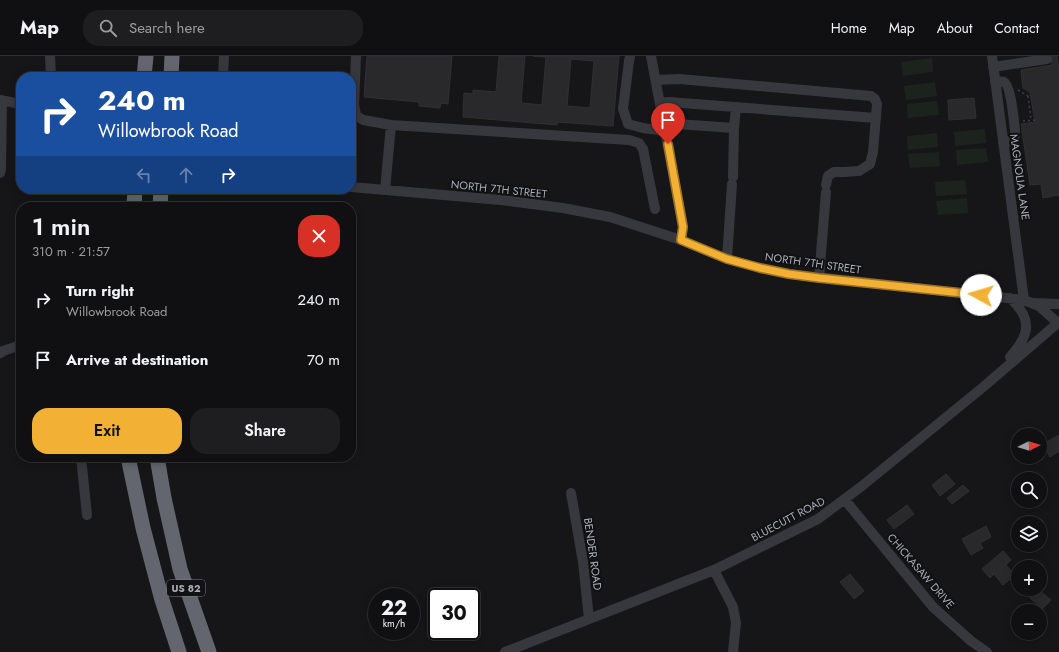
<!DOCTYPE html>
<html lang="en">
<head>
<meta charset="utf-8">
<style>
  :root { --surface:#101012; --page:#1e1e20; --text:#f1f3f6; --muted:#9c9d9f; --line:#303032; --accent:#f2b134 }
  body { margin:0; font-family:Jost,sans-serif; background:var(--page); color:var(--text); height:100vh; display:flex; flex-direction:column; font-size:15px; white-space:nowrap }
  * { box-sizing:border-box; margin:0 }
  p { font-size:13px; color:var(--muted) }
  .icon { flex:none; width:22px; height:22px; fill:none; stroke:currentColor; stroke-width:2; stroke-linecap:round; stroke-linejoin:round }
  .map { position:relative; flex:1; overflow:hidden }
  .sheet { position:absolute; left:16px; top:146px; width:340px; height:260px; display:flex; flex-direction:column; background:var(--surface); border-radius:16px; box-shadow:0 2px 10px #0003,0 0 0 1px var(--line) }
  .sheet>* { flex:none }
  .top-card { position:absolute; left:16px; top:16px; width:340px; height:122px; border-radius:16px; box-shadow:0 2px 10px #0003,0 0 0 1px var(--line); background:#1a4fa0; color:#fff; overflow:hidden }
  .needle { width:26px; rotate:85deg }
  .controls { position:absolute; left:1011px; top:372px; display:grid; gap:8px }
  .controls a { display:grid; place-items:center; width:36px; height:36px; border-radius:50%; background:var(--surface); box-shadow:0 2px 10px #0003,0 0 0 1px var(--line); font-size:20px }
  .speed { position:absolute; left:368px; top:532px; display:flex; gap:8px; font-size:20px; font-weight:700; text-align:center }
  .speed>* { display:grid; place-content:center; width:52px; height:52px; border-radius:50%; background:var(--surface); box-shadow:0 2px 10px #0003,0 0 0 1px var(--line); line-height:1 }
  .speed small { font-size:10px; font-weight:400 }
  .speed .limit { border:2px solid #111; border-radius:6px; background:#fff; color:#111 }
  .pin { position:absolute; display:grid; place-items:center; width:34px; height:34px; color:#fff; margin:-41px -17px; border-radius:50% 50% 50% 0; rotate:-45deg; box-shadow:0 0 4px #0007 }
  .pin .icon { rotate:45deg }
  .me { position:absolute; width:44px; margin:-22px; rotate:276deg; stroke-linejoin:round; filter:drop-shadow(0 0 3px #0008) }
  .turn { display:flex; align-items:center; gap:14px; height:84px; padding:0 16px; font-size:18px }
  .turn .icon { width:52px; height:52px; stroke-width:2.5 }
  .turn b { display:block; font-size:28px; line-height:34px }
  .lanes { display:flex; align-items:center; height:38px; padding:0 16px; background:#0003; justify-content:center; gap:20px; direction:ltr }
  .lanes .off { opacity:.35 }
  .round { display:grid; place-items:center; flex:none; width:42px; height:42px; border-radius:16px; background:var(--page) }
  .overview { display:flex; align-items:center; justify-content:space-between; height:68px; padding:0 16px }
  h1 { font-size:24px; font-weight:600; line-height:30px }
  .cta { display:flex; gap:8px; margin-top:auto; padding:8px 16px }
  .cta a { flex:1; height:46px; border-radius:16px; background:var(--accent); color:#111; font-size:16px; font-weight:600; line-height:46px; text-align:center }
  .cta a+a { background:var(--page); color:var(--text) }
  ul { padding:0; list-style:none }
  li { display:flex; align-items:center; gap:12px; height:60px; padding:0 16px }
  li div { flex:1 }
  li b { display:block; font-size:15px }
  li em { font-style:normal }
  header { display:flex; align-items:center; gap:24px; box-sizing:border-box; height:56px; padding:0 20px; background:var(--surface); border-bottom:1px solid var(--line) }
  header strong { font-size:19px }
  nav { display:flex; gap:22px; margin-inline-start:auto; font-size:14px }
  .search { width:280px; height:36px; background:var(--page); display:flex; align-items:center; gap:10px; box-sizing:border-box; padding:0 14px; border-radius:16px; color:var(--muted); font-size:15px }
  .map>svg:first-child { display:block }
</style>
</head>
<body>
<header>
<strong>Map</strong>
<div class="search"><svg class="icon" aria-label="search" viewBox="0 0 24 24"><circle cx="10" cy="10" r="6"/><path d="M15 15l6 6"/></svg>Search here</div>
<nav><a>Home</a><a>Map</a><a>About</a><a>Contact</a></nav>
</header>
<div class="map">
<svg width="1059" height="596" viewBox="0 0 1059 596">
  <rect width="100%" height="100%" fill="#161618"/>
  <path fill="#1c231d" d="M 932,2 L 933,16 L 903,20 L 901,6 Z
    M 935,26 L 937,40 L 906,44 L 904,30 Z
    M 937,45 L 939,59 L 908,62 L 907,48 Z
    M 985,73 L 986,87 L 955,90 L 954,76 Z
    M 937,77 L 938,91 L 908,94 L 907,80 Z
    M 986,92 L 988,106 L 957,109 L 956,94 Z
    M 939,96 L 940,110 L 910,112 L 908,98 Z
    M 965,124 L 967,138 L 936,140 L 935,126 Z
    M 967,142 L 968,157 L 938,159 L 936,145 Z"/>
  <path fill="#29292c" stroke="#303034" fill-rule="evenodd" d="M 367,0 L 452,0 L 448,48 L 441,47 L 440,52 L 419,50 L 419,46 L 364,41 Z
    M 499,0 L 525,0 L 521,47 L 542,49 L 546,1 L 533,0 L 619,0 L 613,70 L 557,66 L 557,69 L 463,61 L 464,37 L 473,38 L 473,34 L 496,36 ZM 571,3 L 594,5 L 590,52 L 567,50 Z
    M 1051,0 L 1057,0 L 1058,8 L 1059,8 L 1059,139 L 1043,142 L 1041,128 L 1030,129 L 1021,68 L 1035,66 L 1030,36 L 1023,32 L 1021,14 L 1052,9 Z
    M 974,42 L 976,62 L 949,64 L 948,44 Z
    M 1059,379 L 1059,395 L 1050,401 L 1043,388 Z
    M 946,418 L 955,428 L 940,440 L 932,429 Z
    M 963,429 L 969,435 L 952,448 L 947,442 Z
    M 907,449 L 914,458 L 894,473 L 887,464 Z
    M 986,470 L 991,481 L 980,487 L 983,492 L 971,499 L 962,483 Z
    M 1003,495 L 1011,504 L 1006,509 L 1015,519 L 1003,529 L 994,518 L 990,522 L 982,513 Z
    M 850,518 L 864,535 L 854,543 L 840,526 Z
    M 1024,533 L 1040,533 L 1040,535 L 1051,544 L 1042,553 L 1025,537 Z"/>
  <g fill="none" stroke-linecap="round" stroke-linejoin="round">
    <path stroke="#3d3f44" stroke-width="1.5" stroke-dasharray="2 3" stroke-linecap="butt" d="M 1018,34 L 1028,40 L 1031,40
      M 1028,40 L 1031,64
      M 1023,65 L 1035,64"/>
    <path stroke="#37383d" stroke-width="10" d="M 50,0 L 51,21
      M 356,0 L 354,49 L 356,59 L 363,64 L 391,69 L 629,84 L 639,87 L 643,93 L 655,153
      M 630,0 L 629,5 L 623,53 L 628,68 L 643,72 L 665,75
      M 651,0 L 683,171 L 681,184
      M 992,0 L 1024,244
      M 993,11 L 1047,3 L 1046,0
      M 223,21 L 224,0
      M 656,24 L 679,23 L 871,40 L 875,43 L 877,48 L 873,96 L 870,108 L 859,115 L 844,116 L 834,116 L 828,120 L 826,129
      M 995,26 C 998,26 1001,25 1004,26 C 1011,30 1014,66 1015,75 C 1016,84 1011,85 1003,87
      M 0,44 L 21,48
      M 660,47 L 669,46 L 876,62
      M 664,68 L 677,68 L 734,72 L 736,51
      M 0,117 L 1,113 L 2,44
      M 733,121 L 734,72
      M 351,131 L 501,144 L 563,152 L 610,161 L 681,184 L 727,203 L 760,212 L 789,218 L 1024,244 L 1039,250 L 1058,267
      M 385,134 L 391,69
      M 727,203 L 732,128
      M 819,222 L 826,136
      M 1033,247 L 1059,248
      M 0,297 L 3,295 L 21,289
      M 1010,301 C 1030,279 1033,263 1010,242
      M 81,401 L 87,459
      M 571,437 L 583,506 L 589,563
      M 845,444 L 933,551 L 971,585 L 987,596
      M 714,514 L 733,551 L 736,567 L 733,596
      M 505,596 L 714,514 L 818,463 L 862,430 L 982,332 L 1059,266"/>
    <path stroke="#63666e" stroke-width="15" d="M 144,21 L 146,0
      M 171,21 L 172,0
      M 134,151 L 135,133
      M 160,151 L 161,133
      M 128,401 L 143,472 L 162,544 L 179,596
      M 157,401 L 164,442 L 180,513 L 209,596"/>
  </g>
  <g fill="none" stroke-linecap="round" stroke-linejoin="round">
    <defs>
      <path id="route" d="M 668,88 L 683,171 L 681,184 L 727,203 L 760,212 L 789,218 L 819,222 L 981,239"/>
    </defs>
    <use href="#route" stroke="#9d7322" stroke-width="10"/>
    <use href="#route" stroke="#f2b134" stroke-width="7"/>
  </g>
  <g text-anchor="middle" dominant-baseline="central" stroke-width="4" stroke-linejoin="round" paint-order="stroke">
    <rect fill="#111113" stroke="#7b7e86" stroke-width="1" x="167" y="524" width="38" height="16" rx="3"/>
    <g font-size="10" font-weight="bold" fill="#a8adb8">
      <text x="186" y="532">US 82</text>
    </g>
    <g font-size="11" fill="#a8adb8" stroke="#111113">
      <text transform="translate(1020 121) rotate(82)">MAGNOLIA LANE</text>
      <text transform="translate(499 133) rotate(6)">NORTH 7TH STREET</text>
      <text transform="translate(813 207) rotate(8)">NORTH 7TH STREET</text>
      <text transform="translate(788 463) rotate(-28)">BLUECUTT ROAD</text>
      <text transform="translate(593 498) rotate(82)">BENDER ROAD</text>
      <text transform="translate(921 515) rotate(49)">CHICKASAW DRIVE</text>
    </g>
  </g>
</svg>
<div class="controls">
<a><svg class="needle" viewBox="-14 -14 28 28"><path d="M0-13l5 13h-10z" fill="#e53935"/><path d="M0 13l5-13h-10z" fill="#9c9d9f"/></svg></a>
<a><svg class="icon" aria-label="search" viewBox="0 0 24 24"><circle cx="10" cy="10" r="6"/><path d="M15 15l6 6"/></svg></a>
<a><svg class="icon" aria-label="layers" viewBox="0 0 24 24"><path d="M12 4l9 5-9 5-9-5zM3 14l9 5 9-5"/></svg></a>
<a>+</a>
<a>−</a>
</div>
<div class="speed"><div>22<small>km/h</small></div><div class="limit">30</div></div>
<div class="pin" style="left:668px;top:88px;background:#d93025"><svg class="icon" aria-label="arrive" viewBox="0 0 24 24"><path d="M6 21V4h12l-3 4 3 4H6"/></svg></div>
<svg class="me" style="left:981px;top:239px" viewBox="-20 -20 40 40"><circle r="19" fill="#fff"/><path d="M0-13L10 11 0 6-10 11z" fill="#f2b134"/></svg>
<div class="top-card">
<div class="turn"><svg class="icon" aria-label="right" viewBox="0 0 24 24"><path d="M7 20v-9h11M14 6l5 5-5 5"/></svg><div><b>240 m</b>Willowbrook Road</div></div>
<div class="lanes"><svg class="icon off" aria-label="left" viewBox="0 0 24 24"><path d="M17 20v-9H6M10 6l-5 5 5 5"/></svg><svg class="icon off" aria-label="ahead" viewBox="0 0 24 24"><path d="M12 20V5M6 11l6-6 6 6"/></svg><svg class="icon" aria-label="right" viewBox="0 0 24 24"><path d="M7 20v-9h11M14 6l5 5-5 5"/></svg></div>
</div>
<section class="sheet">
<div class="overview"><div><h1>1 min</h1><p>310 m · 21:57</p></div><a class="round" style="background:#d93025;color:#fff"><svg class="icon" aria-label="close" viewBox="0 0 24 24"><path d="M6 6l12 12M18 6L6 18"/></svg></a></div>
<ul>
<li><svg class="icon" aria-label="right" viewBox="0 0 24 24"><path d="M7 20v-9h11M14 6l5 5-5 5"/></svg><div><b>Turn right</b><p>Willowbrook Road</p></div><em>240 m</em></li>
<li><svg class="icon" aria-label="arrive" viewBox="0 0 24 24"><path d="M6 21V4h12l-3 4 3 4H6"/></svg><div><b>Arrive at destination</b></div><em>70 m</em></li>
</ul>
<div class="cta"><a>Exit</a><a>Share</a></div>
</section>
</div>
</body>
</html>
